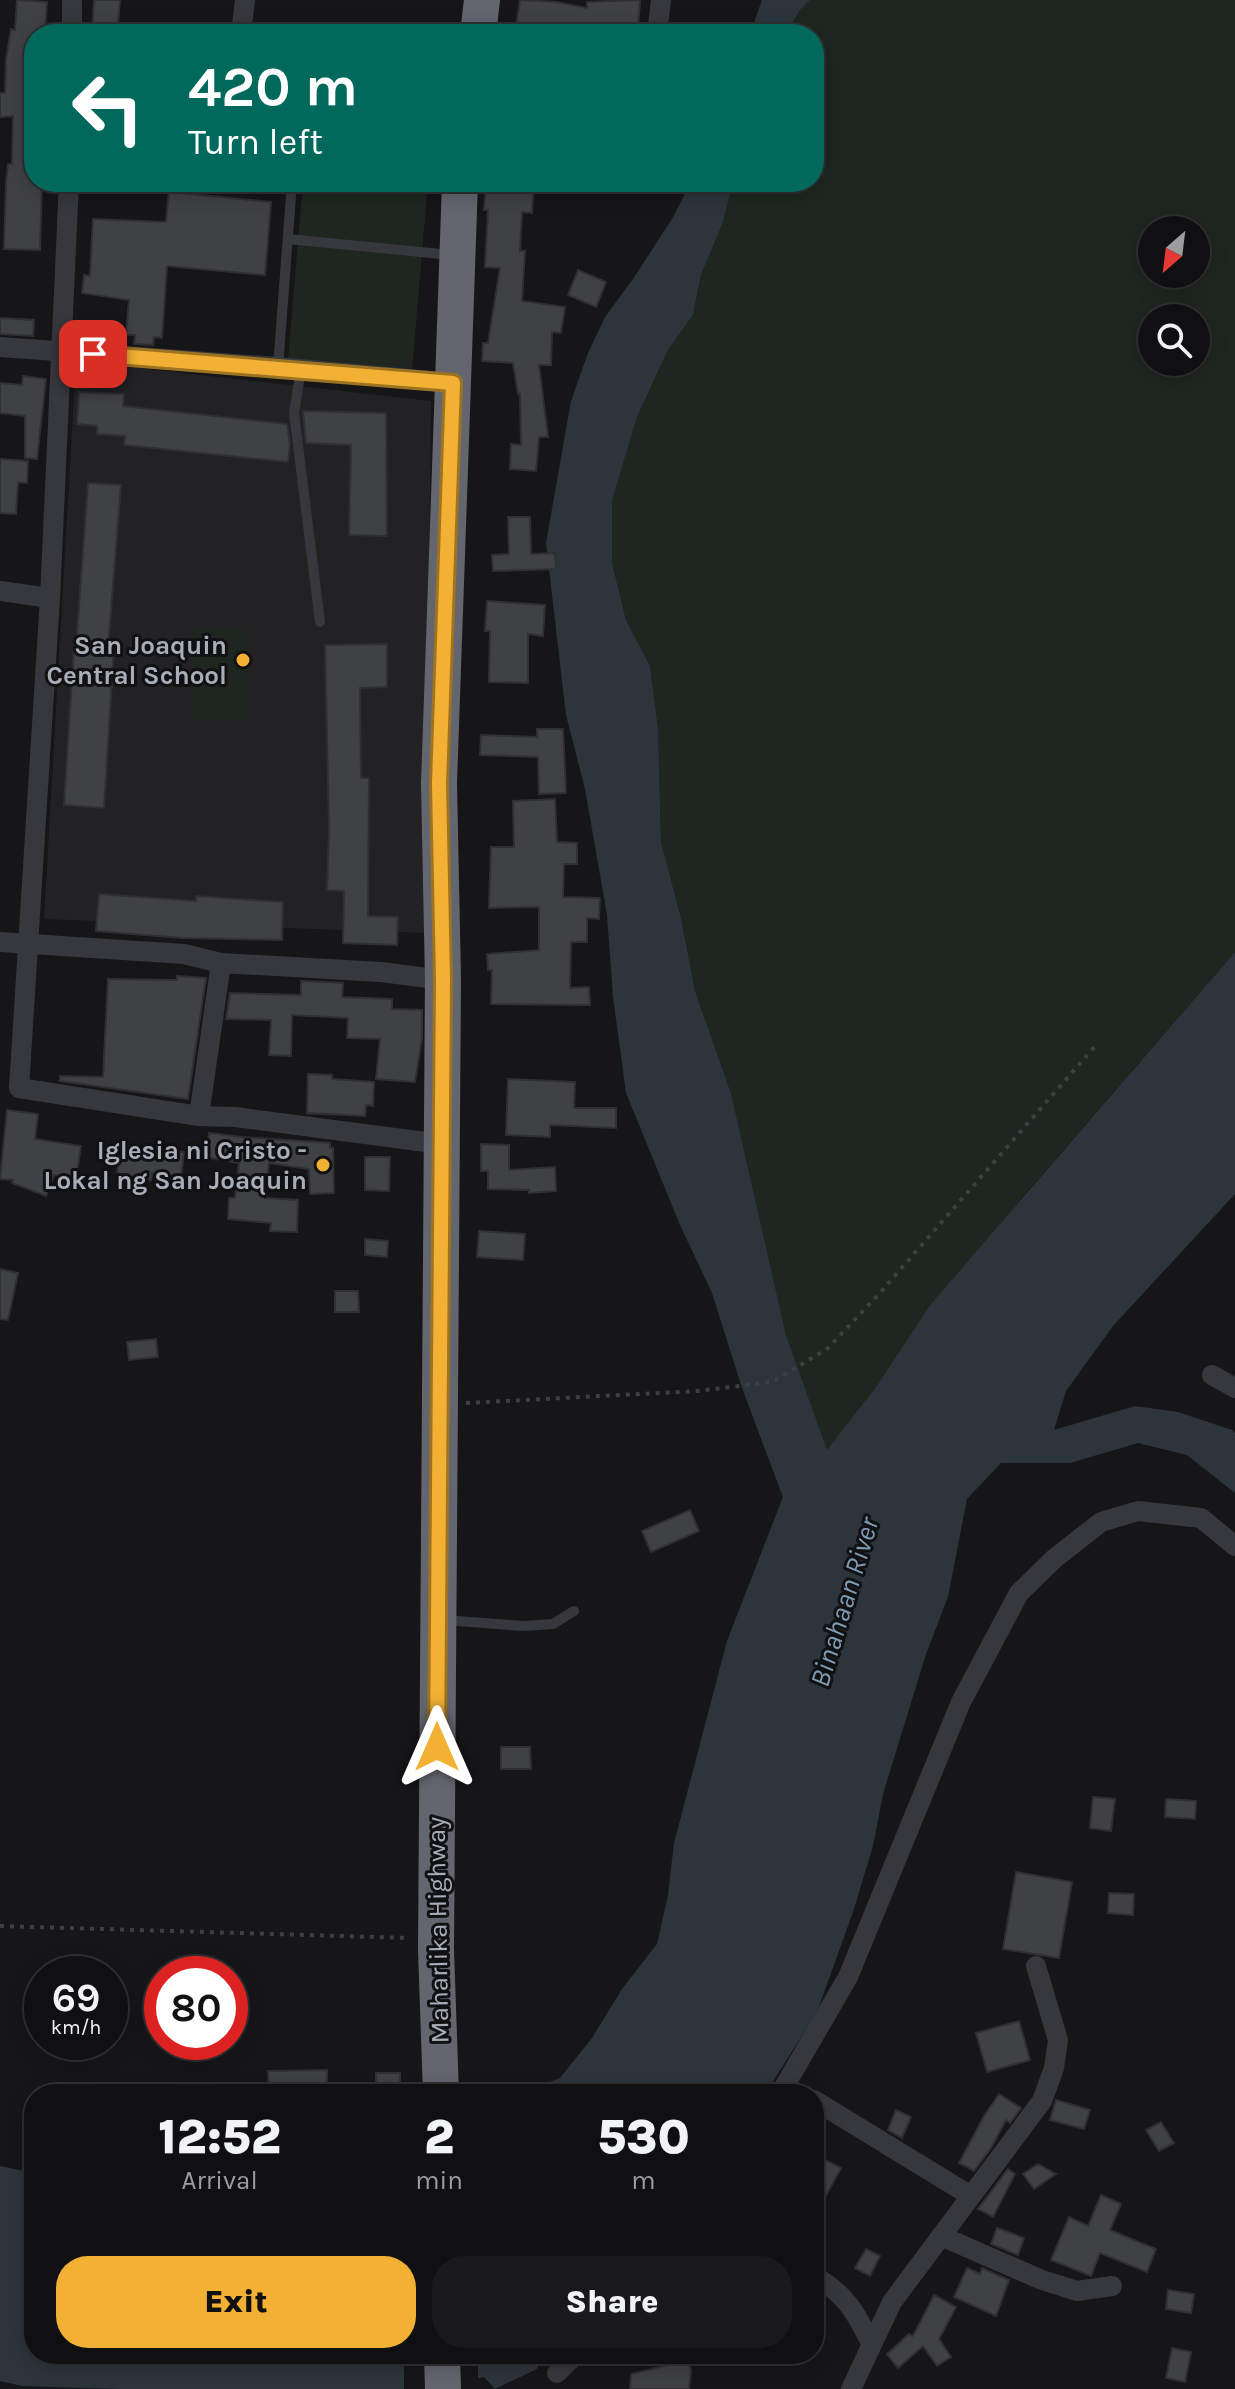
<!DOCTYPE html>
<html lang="en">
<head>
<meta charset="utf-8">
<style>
  :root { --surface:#101012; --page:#19191b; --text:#f1f3f6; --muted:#9c9d9f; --line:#303032; --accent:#f2b134 }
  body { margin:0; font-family:Karla,sans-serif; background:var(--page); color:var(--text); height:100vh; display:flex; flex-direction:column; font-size:30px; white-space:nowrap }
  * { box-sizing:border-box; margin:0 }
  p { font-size:26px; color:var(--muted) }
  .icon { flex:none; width:44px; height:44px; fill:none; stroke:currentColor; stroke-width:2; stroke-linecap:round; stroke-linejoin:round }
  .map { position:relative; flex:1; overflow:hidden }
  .side { position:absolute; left:24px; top:2084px; width:800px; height:280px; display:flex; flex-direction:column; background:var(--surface); border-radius:32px; box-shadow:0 4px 20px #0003,0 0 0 2px var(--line) }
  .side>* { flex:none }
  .banner { position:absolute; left:24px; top:24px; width:800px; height:168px; border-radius:32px; box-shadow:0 4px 20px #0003,0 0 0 2px var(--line); background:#00695c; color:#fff; overflow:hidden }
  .needle { width:52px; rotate:208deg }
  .buttons { position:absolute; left:1138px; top:216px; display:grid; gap:16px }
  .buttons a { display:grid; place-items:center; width:72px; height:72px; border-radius:50%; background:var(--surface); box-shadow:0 4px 20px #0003,0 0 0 2px var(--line); font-size:40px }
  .speed { position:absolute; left:24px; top:1956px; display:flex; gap:16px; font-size:40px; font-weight:700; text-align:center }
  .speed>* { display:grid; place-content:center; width:104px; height:104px; border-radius:50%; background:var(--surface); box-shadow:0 4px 20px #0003,0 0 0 2px var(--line); line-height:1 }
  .speed small { font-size:20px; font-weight:400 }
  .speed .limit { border:12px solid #d22; background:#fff; color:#111 }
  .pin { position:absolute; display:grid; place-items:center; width:68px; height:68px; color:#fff; margin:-34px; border-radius:16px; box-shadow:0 4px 12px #0006 }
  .me { position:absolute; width:88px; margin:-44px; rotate:0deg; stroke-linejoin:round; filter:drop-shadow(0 0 6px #0008) }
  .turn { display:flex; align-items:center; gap:28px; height:168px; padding:0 32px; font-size:36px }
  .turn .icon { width:104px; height:104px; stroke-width:2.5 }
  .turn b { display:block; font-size:56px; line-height:68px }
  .eta { display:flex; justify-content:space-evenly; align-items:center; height:136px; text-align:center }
  .eta b { font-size:48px; font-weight:800; line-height:56px }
  .cta { display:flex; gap:16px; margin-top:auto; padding:16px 32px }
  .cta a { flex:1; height:92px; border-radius:32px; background:var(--accent); color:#111; font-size:32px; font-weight:800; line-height:92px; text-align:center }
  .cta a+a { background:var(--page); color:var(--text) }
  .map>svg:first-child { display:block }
</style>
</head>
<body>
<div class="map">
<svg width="1235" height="2389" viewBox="0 0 1235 2389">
  <rect width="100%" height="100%" fill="#161618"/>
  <path fill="#222225" d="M 76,361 L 431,401 L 425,933 L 44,919 Z"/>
  <path fill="#1e261f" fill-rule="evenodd" d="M 810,0 L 1235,0 L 1235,952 L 1021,1199 L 827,1451 L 786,1335 L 731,1093 L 695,991 L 681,918 L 661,842 L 658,728 L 650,666 L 626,620 L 612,564 L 612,501 L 637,417 L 668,350 L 693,315 L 701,275 L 723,222 L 733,182 L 814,182 L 814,34 L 786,34 L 800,10 ZM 1152,230 L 1196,230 L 1196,274 L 1152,274 ZM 1152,318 L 1196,318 L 1196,362 L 1152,362 Z
    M 303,182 L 428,182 L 412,371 L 288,361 Z
    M 194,627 L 251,630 L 247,721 L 191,719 Z"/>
  <path fill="#2c353c" d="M 762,0 L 810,0 L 800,10 L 786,34 L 750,34 Z
    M 691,182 L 733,182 L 723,222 L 701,275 L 693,315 L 668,350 L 637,417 L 612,501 L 612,563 L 626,620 L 650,666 L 658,728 L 661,842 L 681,918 L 695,991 L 731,1093 L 786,1335 L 827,1450 L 876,1387 L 931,1304 L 1235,952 L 1235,1194 L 1113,1326 L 1066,1391 L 1054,1430 L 1135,1406 L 1178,1412 L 1232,1430 L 1235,1433 L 1235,1493 L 1187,1455 L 1138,1443 L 1070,1463 L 1001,1463 L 967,1499 L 948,1597 L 926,1654 L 883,1794 L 873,1846 L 853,1912 L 817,2012 L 765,2094 L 520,2094 L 560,2078 L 592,2038 L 622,1989 L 657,1944 L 668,1895 L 674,1843 L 727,1641 L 783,1497 L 742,1388 L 712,1293 L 680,1225 L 626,1093 L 613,997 L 607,915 L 585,789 L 566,715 L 546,543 L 571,401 L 588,353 L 605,317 L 633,279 L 672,219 Z
    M 0,2166 L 34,2173 L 34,2354 L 542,2354 L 537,2369 L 495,2389 L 484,2377 L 430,2389 L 121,2389 L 22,2386 L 0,2381 Z"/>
  <path fill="#161618" d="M 404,2354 L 478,2354 L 478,2383 L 449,2389 L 404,2389 Z"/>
  <path fill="#404145" stroke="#303034" stroke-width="2" d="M 17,0 L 47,2 L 45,34 L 34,34 L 34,182 L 42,182 L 40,250 L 4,249 L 6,183 L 8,164 L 12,164 L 13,116 L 0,117 L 0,93 L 5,93 L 6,59 L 11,29 L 15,30 Z
    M 94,0 L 120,0 L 117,34 L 92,34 Z
    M 520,0 L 556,2 L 587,8 L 587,2 L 640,0 L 638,30 L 611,29 L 612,25 L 577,25 L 576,30 L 540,23 L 539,34 L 515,34 Z
    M 486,182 L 534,182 L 532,213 L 522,212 L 520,251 L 525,251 L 522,301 L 565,307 L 561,333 L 552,332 L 551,365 L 539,365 L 548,437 L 539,437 L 536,471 L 510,469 L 511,444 L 521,445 L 520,394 L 518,394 L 513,363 L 482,361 L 483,343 L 488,343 L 500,268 L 485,267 L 488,210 L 484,210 Z
    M 169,192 L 271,202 L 265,275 L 167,266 L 162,338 L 154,337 L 153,345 L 134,344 L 135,335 L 126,335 L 129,300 L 82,293 L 84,275 L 90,276 L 93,219 L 166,222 Z
    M 578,270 L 606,282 L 596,307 L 568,295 Z
    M 0,318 L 34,320 L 33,336 L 0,334 Z
    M 23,376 L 46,379 L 37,459 L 25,458 L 25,416 L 0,413 L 0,383 L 22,385 Z
    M 79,392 L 124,394 L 123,406 L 287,424 L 290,444 L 288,462 L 124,445 L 125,436 L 97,434 L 97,426 L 77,424 Z
    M 303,411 L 386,413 L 387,536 L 349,535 L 351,445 L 306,443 Z
    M 0,459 L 28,461 L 27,483 L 18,482 L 16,514 L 0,513 Z
    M 88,483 L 121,485 L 108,648 L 114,648 L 104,808 L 64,805 L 74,646 L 76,646 Z
    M 508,517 L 530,517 L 531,554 L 555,553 L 556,569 L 493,571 L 492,555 L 509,554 Z
    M 487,601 L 545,605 L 543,636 L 528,634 L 528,683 L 489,682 L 490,631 L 485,631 Z
    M 387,644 L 387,687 L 360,688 L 361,778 L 369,778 L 368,916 L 398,917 L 397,945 L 343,943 L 344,891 L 327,890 L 329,829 L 325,645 Z
    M 537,729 L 563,729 L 566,793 L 539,794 L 538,757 L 480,755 L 481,735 L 537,737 Z
    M 555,799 L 557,842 L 577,843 L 577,864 L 564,864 L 563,897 L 600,898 L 599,919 L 587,918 L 587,942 L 571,942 L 570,988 L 589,987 L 590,1005 L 491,1004 L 492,970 L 488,970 L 487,954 L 539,950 L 539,907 L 489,908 L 491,847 L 514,847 L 513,801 Z
    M 99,894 L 196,901 L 196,896 L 283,902 L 282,940 L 183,938 L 96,931 Z
    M 177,976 L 206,978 L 188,1099 L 60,1081 L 60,1076 L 103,1077 L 108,979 L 177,980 Z
    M 301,981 L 343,983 L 342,997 L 392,999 L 392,1009 L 422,1010 L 422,1038 L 415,1082 L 376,1079 L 380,1039 L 347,1038 L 348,1018 L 292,1015 L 291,1056 L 269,1055 L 271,1020 L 226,1019 L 230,993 L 301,995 Z
    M 308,1074 L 332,1075 L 332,1079 L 374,1082 L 373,1106 L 366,1105 L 365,1116 L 307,1113 Z
    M 508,1079 L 575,1082 L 574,1108 L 616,1108 L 616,1128 L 550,1125 L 550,1137 L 506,1135 Z
    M 7,1110 L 38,1114 L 35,1139 L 81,1146 L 76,1178 L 54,1175 L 46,1196 L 12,1183 L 13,1180 L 0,1179 Z
    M 209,1133 L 242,1137 L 330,1143 L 330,1148 L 333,1148 L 334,1193 L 310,1194 L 309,1169 L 269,1163 L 265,1198 L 298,1200 L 297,1232 L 270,1231 L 271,1223 L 228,1219 L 229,1198 L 235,1198 L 239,1163 L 205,1157 Z
    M 481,1144 L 509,1145 L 509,1170 L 555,1167 L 556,1191 L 529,1193 L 529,1190 L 488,1189 L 488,1171 L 481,1171 Z
    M 120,1145 L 184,1152 L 181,1177 L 152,1173 L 151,1180 L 117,1175 Z
    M 365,1157 L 390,1157 L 389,1191 L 365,1190 Z
    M 479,1231 L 525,1234 L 523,1260 L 477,1257 Z
    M 365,1239 L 388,1241 L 387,1257 L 365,1255 Z
    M 0,1269 L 18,1273 L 8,1320 L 0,1319 Z
    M 335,1291 L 358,1291 L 359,1312 L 335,1312 Z
    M 156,1339 L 158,1357 L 129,1360 L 127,1342 Z
    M 690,1510 L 699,1531 L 651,1552 L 642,1531 Z
    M 501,1747 L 530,1747 L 531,1769 L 501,1769 Z
    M 1093,1797 L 1115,1799 L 1111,1831 L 1090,1828 Z
    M 1166,1799 L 1196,1801 L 1195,1819 L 1165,1817 Z
    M 1016,1872 L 1072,1882 L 1059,1958 L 1003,1949 Z
    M 1109,1893 L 1134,1894 L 1133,1915 L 1108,1913 Z
    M 1019,2021 L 1030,2060 L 987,2072 L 976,2033 Z
    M 327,2070 L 327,2090 L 269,2092 L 268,2071 Z
    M 376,2073 L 400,2073 L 400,2093 L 376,2093 Z
    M 999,2094 L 1021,2108 L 1010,2123 L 1006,2120 L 991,2148 L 974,2171 L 959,2163 L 984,2116 Z
    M 1056,2100 L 1090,2110 L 1084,2129 L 1050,2120 Z
    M 896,2110 L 911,2117 L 902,2138 L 888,2130 Z
    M 1161,2122 L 1174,2143 L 1159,2151 L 1146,2130 Z
    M 814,2154 L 841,2168 L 814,2218 Z
    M 1038,2164 L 1056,2174 L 1034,2189 L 1023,2174 Z
    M 1008,2169 L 1015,2174 L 993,2217 L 978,2209 Z
    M 1101,2195 L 1121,2204 L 1110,2230 L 1156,2249 L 1147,2272 L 1100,2253 L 1091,2276 L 1051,2260 L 1069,2217 L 1088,2226 Z
    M 997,2228 L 1024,2238 L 1018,2255 L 991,2244 Z
    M 866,2249 L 880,2256 L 870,2276 L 855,2268 Z
    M 967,2268 L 980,2274 L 982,2268 L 1009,2280 L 996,2316 L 954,2297 Z
    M 1168,2290 L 1194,2294 L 1191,2313 L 1166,2309 Z
    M 934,2295 L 956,2307 L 939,2339 L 951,2357 L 937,2366 L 923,2346 L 898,2368 L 887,2354 L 909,2334 L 913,2336 Z
    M 1172,2348 L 1191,2352 L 1185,2382 L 1166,2378 Z
    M 688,2360 L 691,2370 L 689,2389 L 630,2389 L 631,2374 Z"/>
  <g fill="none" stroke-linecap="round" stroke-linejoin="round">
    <path stroke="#3d3f44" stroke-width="4" stroke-dasharray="4 6" stroke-linecap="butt" d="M 466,1403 L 698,1391 L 772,1382 L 827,1349 L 879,1294 L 1096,1045
      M 0,1926 L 409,1938"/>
    <path stroke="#37383d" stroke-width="10" d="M 288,239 L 451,255
      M 278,367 L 292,182
      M 301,369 L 294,413 L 320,622
      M 444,1620 L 523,1626 L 553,1624 L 574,1611"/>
    <path stroke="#37383d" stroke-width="20" d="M 72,34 L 72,0
      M 241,34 L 245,0
      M 657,34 L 661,0
      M 69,182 L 50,598 L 19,1088 L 199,1116 L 235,1117 L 441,1144
      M 0,347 L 278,367 L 453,383
      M 0,591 L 50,598
      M 0,942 L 184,954 L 221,963 L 381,972 L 443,980
      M 199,1116 L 221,963
      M 1212,1375 L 1235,1388
      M 780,2094 L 848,1977 L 961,1702 L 1019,1593 L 1055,1558 L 1101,1522 L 1138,1511 L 1201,1518 L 1235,1546
      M 814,2100 L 971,2196
      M 941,2236 L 1042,2280 L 1077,2291 L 1112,2286
      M 814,2276 C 846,2294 856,2313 872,2345
      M 557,2373 L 576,2354
      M 851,2389 L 892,2302 L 1042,2101 L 1054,2068 L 1058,2040 L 1036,1966"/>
    <path stroke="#63666e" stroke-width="36" d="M 478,34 L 482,0
      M 441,2094 L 436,1950 L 443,980 L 439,783 L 460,182
      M 442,2354 L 443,2389"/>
  </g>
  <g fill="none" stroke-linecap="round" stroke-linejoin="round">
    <defs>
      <path id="route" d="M 93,354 L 453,383 L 439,783 L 443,980 L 437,1747"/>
    </defs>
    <use href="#route" stroke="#9d7322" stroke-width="20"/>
    <use href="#route" stroke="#f2b134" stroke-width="14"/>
  </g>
  <g fill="#f2b134" stroke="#111113" stroke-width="3">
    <circle cx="243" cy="660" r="8"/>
    <circle cx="323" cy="1165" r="8"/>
  </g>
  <g text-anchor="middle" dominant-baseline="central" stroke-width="6" stroke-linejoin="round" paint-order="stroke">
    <g font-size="26" font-weight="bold" fill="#a8adb8" stroke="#111113" text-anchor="end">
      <text x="227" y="645">San Joaquin<tspan x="227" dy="30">Central School</tspan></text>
      <text x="307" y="1150">Iglesia ni Cristo -<tspan x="307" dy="30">Lokal ng San Joaquin</tspan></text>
    </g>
    <g font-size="26" fill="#a8adb8" stroke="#111113">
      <text transform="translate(438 1930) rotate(-91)">Maharlika Highway</text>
    </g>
    <g font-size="28" font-style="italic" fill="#7f9bb3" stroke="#111113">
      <text transform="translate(844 1602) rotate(-73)">Binahaan River</text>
    </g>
  </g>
</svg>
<div class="buttons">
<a><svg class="needle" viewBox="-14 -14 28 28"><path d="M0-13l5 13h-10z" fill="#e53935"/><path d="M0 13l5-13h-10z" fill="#9c9d9f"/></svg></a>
<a><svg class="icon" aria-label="search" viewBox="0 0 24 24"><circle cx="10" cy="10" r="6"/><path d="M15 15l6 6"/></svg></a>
</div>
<div class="speed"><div>69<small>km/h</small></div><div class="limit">80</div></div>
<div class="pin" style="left:93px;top:354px;background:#d93025"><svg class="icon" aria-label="arrive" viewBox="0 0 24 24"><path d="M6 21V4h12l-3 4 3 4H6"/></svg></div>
<svg class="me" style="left:437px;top:1747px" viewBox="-20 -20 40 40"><path d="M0-17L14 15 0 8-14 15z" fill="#f2b134" stroke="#fff" stroke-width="4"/></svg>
<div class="banner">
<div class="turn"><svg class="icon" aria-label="left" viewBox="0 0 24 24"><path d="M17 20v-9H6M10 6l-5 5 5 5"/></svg><div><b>420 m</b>Turn left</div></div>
</div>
<section class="side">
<div class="eta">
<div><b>12:52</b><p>Arrival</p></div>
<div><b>2</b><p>min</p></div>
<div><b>530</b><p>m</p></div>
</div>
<div class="cta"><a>Exit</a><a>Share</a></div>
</section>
</div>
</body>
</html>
